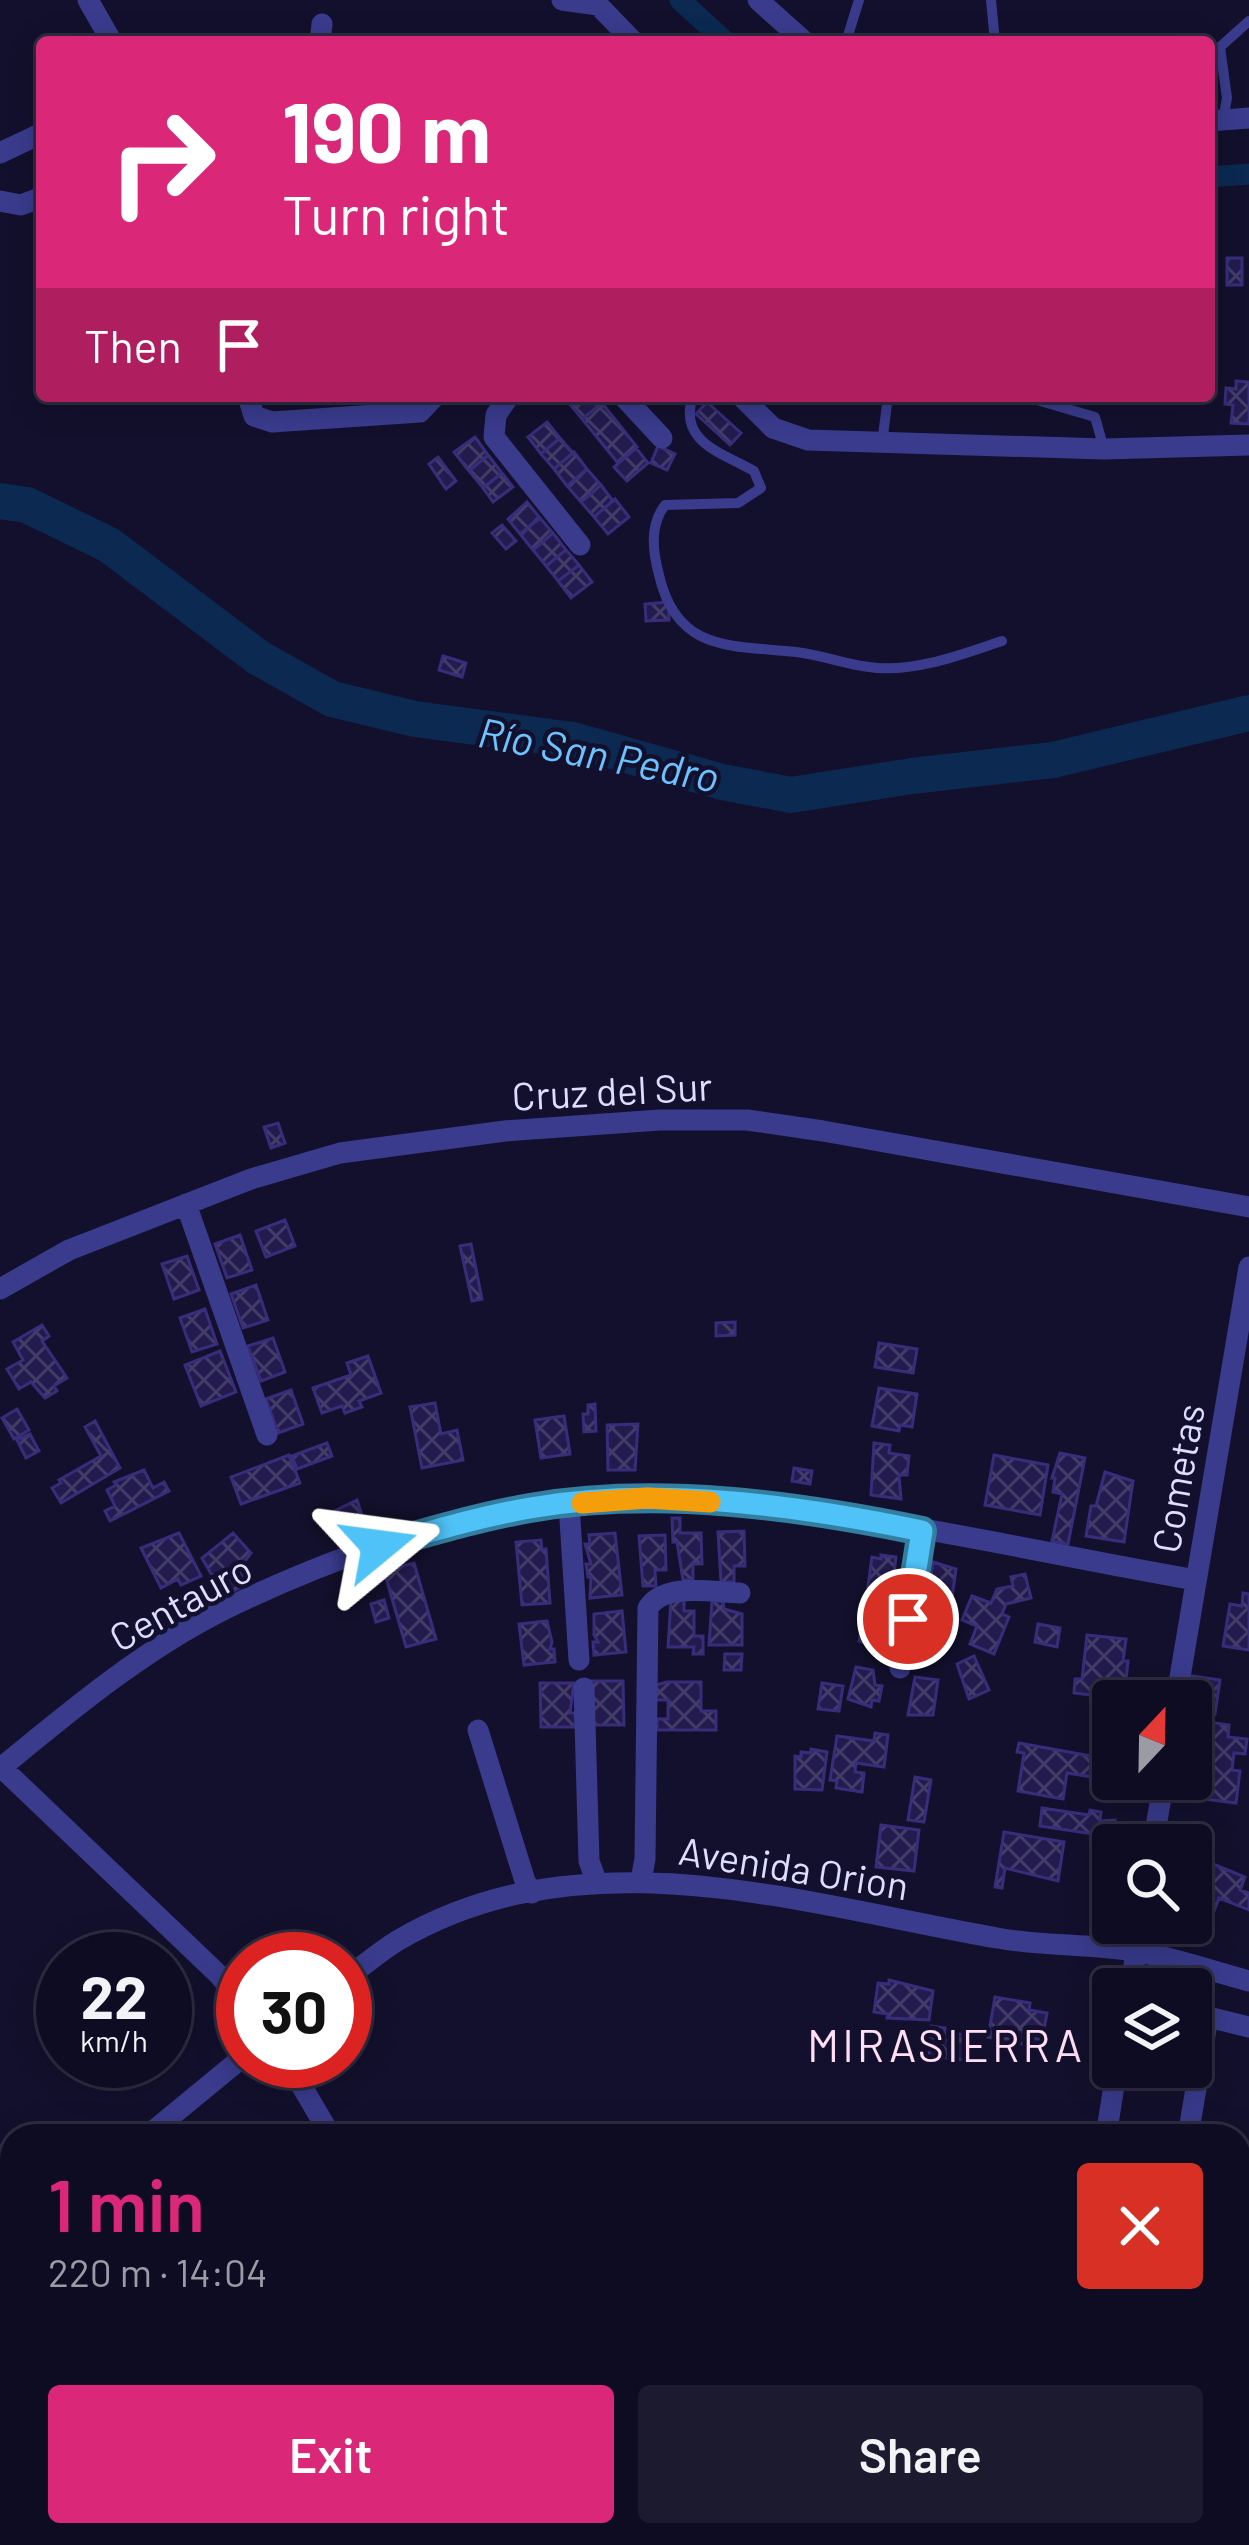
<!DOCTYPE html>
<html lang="en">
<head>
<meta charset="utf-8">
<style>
  :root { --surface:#0e0c22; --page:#1c1a2f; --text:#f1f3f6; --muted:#9b9ba5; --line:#2e2c40; --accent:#db2777 }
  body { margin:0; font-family:Barlow,sans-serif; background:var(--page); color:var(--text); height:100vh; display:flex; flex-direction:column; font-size:45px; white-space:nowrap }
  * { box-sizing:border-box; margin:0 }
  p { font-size:39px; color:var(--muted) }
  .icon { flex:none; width:66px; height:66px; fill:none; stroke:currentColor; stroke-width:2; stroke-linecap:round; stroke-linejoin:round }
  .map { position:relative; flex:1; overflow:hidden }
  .panel { position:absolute; left:0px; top:2124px; width:1251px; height:423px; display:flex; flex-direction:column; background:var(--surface); border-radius:36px 36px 0 0; box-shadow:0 6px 30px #0003,0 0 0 3px var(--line) }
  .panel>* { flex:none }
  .hud { position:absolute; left:36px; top:36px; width:1179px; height:366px; border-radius:12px; box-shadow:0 6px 30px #0003,0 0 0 3px var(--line); background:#db2777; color:#fff; overflow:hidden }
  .needle { width:78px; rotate:22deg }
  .tools { position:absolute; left:1092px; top:1680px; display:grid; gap:24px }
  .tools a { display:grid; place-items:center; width:120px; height:120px; border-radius:12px; background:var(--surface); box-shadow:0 6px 30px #0003,0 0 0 3px var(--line); font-size:60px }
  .speed { position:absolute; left:36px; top:1932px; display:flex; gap:24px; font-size:60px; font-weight:700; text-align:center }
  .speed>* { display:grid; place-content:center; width:156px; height:156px; border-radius:50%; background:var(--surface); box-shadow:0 6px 30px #0003,0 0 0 3px var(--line); line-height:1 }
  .speed small { font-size:30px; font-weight:400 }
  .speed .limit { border:18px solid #d22; background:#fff; color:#111 }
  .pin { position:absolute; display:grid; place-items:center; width:102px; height:102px; color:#fff; margin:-51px; border:6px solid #fff; border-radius:50%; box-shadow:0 3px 12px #0007 }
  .me { position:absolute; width:132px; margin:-66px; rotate:74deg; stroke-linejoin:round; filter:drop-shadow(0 0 9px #0008) }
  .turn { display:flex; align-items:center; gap:42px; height:252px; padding:0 48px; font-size:54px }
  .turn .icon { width:156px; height:156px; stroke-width:2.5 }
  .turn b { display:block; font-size:84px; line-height:102px }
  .then { display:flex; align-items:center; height:114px; padding:0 48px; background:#0003; gap:24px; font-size:45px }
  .round { display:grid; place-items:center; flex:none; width:126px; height:126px; border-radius:12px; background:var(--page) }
  .overview { display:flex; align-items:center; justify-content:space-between; height:204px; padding:0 48px }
  h1 { font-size:72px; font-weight:600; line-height:90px; color:var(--accent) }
  .button { display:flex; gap:24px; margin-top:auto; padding:24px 48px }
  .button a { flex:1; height:138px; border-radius:12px; background:var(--accent); color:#fff; font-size:48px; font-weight:600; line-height:138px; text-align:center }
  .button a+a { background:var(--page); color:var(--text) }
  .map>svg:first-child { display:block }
</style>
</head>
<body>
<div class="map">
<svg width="1249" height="2545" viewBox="0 0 1249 2545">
  <defs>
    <pattern id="park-tufts" width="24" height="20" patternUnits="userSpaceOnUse" patternTransform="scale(3)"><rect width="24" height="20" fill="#133734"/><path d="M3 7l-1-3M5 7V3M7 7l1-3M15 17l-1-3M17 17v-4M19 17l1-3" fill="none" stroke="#355352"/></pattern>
    <pattern id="building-cross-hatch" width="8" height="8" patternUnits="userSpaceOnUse" patternTransform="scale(3)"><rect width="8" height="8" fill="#231b4e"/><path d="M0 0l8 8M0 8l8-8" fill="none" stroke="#423c69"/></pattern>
  </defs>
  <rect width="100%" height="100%" fill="#13102d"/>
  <path fill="url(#park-tufts)" d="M 516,2535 L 863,2535 L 912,2545 L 519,2545 Z"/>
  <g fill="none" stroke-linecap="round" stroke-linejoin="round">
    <path stroke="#0b2951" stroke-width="21" d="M 680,0 L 726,42
      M 1209,177 L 1249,174"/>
    <path stroke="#0b2951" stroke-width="36" d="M 0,501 L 27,505 L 109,545 L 259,658 L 332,699 L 415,719 L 573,740 L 722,782 L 791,795 L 912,776 L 1053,760 L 1249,713"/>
  </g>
  <path fill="url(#building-cross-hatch)" stroke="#382d7b" stroke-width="3" d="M 1227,258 L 1242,258 L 1242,285 L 1227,285 Z
    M 1236,381 L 1249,382 L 1249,424 L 1231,423 L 1233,405 L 1225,404 L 1226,388 L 1236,389 Z
    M 563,396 L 596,396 L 602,403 L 582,419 Z
    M 707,402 L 741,433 L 730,445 L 696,414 Z
    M 602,403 L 637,447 L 618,463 L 582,419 Z
    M 547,422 L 560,438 L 541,454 L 528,437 Z
    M 475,437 L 488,455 L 469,471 L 454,452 Z
    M 560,438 L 573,453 L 554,469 L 541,454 Z
    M 658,446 L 675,454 L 667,470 L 651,463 Z
    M 636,448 L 648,463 L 627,481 L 614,467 Z
    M 574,452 L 587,469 L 567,486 L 554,469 Z
    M 488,455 L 502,473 L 483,488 L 469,471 Z
    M 438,457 L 456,481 L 446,489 L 429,464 Z
    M 587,469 L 601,485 L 581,502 L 567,486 Z
    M 502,473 L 513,487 L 493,502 L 483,488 Z
    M 601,485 L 613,501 L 594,517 L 581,502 Z
    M 615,499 L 629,517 L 608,534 L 594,517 Z
    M 527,502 L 540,518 L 520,534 L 508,519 Z
    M 540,518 L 553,533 L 533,550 L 520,534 Z
    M 502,525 L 516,541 L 506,549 L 492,533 Z
    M 553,533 L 566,550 L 546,566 L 533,550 Z
    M 566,550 L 579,565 L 558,581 L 546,566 Z
    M 579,565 L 592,582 L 571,598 L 558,581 Z
    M 668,602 L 669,620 L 646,621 L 645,604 Z
    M 443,656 L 466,663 L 462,677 L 439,670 Z
    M 278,1123 L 285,1143 L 271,1148 L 264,1127 Z
    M 285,1220 L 295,1246 L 266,1257 L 256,1231 Z
    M 240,1235 L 252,1270 L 227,1278 L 215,1244 Z
    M 471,1244 L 482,1299 L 472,1301 L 460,1246 Z
    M 187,1256 L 199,1290 L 174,1299 L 162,1264 Z
    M 256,1285 L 268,1320 L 243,1328 L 231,1294 Z
    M 205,1309 L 217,1344 L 192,1352 L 180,1318 Z
    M 735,1322 L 735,1335 L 716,1336 L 716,1323 Z
    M 42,1325 L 49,1336 L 42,1341 L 67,1378 L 54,1386 L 57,1391 L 45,1398 L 31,1382 L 19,1389 L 7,1369 L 23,1360 L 13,1342 Z
    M 273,1338 L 285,1372 L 261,1381 L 248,1346 Z
    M 879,1343 L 917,1349 L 913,1373 L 875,1367 Z
    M 220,1351 L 236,1392 L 201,1406 L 185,1365 Z
    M 368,1356 L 381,1393 L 359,1401 L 362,1407 L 345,1413 L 342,1406 L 322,1413 L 313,1388 L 351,1375 L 347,1363 Z
    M 879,1388 L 917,1394 L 912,1427 L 900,1425 L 899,1431 L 872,1426 Z
    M 291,1390 L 303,1424 L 278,1433 L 266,1399 Z
    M 435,1403 L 441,1434 L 457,1430 L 463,1460 L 422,1468 L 410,1407 Z
    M 595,1404 L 596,1431 L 584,1432 L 583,1414 L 588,1414 L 588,1405 Z
    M 17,1409 L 29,1430 L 14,1439 L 2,1418 Z
    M 564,1416 L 570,1454 L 541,1458 L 535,1420 Z
    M 95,1421 L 120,1468 L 61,1503 L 52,1488 L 61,1483 L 59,1480 L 101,1456 L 85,1427 Z
    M 638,1424 L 635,1470 L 608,1470 L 607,1425 Z
    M 30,1434 L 39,1451 L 26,1458 L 17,1440 Z
    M 327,1443 L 332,1456 L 297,1469 L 292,1456 Z
    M 874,1443 L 890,1445 L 889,1453 L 909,1456 L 907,1475 L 899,1475 L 901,1499 L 871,1495 Z
    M 1060,1453 L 1085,1458 L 1068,1544 L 1052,1541 L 1062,1494 L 1053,1492 L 1055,1478 L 1052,1478 Z
    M 289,1455 L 300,1483 L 241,1504 L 231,1477 Z
    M 994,1455 L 1048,1465 L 1040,1515 L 985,1505 Z
    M 794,1468 L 812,1471 L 810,1484 L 792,1481 Z
    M 144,1470 L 153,1488 L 164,1482 L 169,1491 L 110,1521 L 105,1511 L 115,1506 L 107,1490 L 116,1485 L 114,1482 Z
    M 1105,1472 L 1133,1481 L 1124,1542 L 1086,1536 L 1091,1506 L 1096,1506 Z
    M 357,1500 L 365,1524 L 331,1536 L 324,1516 Z
    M 672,1518 L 680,1518 L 680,1533 L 701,1533 L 702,1564 L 693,1564 L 693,1580 L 683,1580 L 677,1542 L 673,1542 Z
    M 744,1531 L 745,1566 L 734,1566 L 734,1582 L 721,1582 L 718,1532 Z
    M 179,1533 L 201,1576 L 181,1585 L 178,1579 L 161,1588 L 141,1548 Z
    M 233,1533 L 251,1553 L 238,1570 L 247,1584 L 224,1596 L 202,1558 Z
    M 615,1533 L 622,1595 L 590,1598 L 591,1577 L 588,1577 L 586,1564 L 591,1564 L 585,1544 L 590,1544 L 589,1535 Z
    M 665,1535 L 666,1570 L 655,1570 L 656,1586 L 643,1586 L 639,1536 Z
    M 541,1540 L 542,1550 L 546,1549 L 550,1603 L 522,1605 L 516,1542 Z
    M 881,1555 L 896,1557 L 891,1597 L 867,1593 L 872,1557 L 881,1559 Z
    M 933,1562 L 956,1569 L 951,1605 L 927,1601 Z
    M 414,1563 L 436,1639 L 406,1647 L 384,1571 Z
    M 1025,1574 L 1031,1598 L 1006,1604 L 1002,1614 L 1009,1617 L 994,1654 L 970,1644 L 977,1626 L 962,1620 L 972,1596 L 991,1603 L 997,1589 L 1013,1586 L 1011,1577 Z
    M 1243,1593 L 1249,1594 L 1249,1650 L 1223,1646 L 1230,1604 L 1242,1606 Z
    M 384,1600 L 389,1618 L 376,1622 L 371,1604 Z
    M 671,1600 L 684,1601 L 684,1611 L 694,1611 L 694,1636 L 703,1636 L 703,1654 L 693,1654 L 694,1647 L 668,1647 Z
    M 712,1601 L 723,1601 L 724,1609 L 742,1614 L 742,1645 L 709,1645 Z
    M 866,1609 L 884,1612 L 883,1617 L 887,1618 L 888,1643 L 882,1642 L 881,1649 L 859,1641 Z
    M 622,1611 L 626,1652 L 594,1655 L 593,1642 L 598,1642 L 594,1635 L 594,1614 Z
    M 923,1616 L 946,1624 L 941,1655 L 916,1655 Z
    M 547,1621 L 552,1642 L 550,1649 L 554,1649 L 555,1662 L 524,1665 L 519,1624 Z
    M 1038,1624 L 1060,1628 L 1057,1647 L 1035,1642 Z
    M 1087,1635 L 1126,1639 L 1123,1661 L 1128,1661 L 1124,1699 L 1074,1693 L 1075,1679 L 1082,1679 Z
    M 725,1654 L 742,1654 L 741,1670 L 724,1670 Z
    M 974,1656 L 989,1690 L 969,1699 L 957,1664 Z
    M 856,1667 L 873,1670 L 875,1685 L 882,1686 L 879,1701 L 872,1700 L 871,1707 L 848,1699 Z
    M 1192,1676 L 1220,1680 L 1215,1714 L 1191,1710 Z
    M 915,1677 L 938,1680 L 933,1715 L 908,1715 Z
    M 590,1681 L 623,1681 L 624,1725 L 589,1725 Z
    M 667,1682 L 701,1682 L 701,1711 L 716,1711 L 716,1730 L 657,1730 L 657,1719 L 668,1719 L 668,1700 L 656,1700 L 656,1685 Z
    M 540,1683 L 574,1683 L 570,1713 L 575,1713 L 576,1727 L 541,1727 Z
    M 822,1683 L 843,1686 L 839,1711 L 818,1709 Z
    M 1195,1720 L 1229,1725 L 1228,1737 L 1247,1739 L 1245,1754 L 1234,1753 L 1232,1770 L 1240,1771 L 1236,1803 L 1180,1796 L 1182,1779 L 1191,1779 L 1192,1775 Z
    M 875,1733 L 888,1735 L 884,1767 L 856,1763 L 855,1772 L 864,1773 L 862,1792 L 836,1788 L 837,1781 L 830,1780 L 837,1736 L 874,1741 Z
    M 1019,1743 L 1102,1758 L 1098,1778 L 1067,1773 L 1063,1799 L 1018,1791 L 1024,1753 L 1017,1752 Z
    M 811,1749 L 827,1752 L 822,1790 L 795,1789 L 795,1756 L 801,1757 L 801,1752 L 811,1753 Z
    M 915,1777 L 931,1780 L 924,1822 L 908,1820 Z
    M 1042,1808 L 1089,1815 L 1090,1810 L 1101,1812 L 1100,1821 L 1115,1820 L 1113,1837 L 1040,1826 Z
    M 881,1825 L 919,1830 L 914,1871 L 876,1867 Z
    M 1004,1832 L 1064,1842 L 1058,1881 L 1005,1868 L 1002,1888 L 995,1887 Z
    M 1213,1864 L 1245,1877 L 1240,1890 L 1249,1893 L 1249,1910 L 1219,1898 L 1209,1924 L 1192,1918 Z
    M 889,1980 L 933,1991 L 929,2020 L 887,2018 L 888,2014 L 874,2012 L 878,1983 L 889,1984 Z
    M 995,1997 L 1030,2003 L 1029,2010 L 1047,2013 L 1042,2040 L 1034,2039 L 1033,2046 L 988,2037 Z
    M 931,2026 L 945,2028 L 944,2040 L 958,2041 L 958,2034 L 968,2035 L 966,2060 L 928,2056 L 934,2037 L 930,2037 Z"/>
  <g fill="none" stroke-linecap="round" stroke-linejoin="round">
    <path stroke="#3a3b8d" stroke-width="10" d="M 991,0 L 995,42
      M 846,42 L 859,0
      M 1223,120 L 1227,98 L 1220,47 L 1249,21
      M 693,396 C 677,442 723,453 754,471 L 761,488 L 738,503 L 665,505 C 649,526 653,552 659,575 C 677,653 732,645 796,652 C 823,655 849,666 877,668 C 920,671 962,654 1002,641
      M 1023,396 L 1095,417 L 1104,449
      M 882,444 L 888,396
      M 1239,2358 L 1249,2361"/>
    <path stroke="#3a3b8d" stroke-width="21" d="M 88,0 L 112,42
      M 562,0 L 598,5 L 634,42
      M 758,0 L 805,42
      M 320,42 L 322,24
      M 1209,121 L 1249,118
      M 0,153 L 42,133
      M 0,201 L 21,205 L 42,197
      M 248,396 L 254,416 L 272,422 L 420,412 L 435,396
      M 509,396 L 496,415 L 494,437 L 580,545
      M 623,396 L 662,438
      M 741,396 L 773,428 L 808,440 L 1104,449 L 1249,445
      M 186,1204 L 267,1435
      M 0,1289 L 69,1250 L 251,1179 L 340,1153 L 505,1131 L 660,1120 L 747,1120 L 823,1131 L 1249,1207
      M 569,1504 L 579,1660
      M 900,1668 L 922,1531
      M 584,1688 L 589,1861 L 597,1883
      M 1176,1701 L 1249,1267
      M 478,1730 L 525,1881 L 532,1893
      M 0,1766 L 218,1974 L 243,2003
      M 2,1767 C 70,1711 143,1650 223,1610 C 353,1547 503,1496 649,1498 C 827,1501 1020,1550 1196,1580
      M 1153,1845 L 1164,1779
      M 641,1880 L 645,1859 L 648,1608 C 664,1582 712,1592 740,1593
      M 345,1979 C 362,1967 379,1952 397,1941 C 583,1831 801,1904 997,1938 C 1042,1946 1088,1944 1134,1951 C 1172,1957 1211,1971 1249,1981
      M 1130,1989 L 1141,1923
      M 287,2061 L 331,2136
      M 147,2136 L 243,2057
      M 1106,2136 L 1117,2067
      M 1188,2136 L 1208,2017 L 1249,2027
      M 0,2218 L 12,2228
      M 1239,2245 L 1249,2248
      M 0,2257 L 12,2247
      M 0,2497 L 12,2488
      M 184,2535 L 188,2545
      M 500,2535 L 503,2545
      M 977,2535 L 1012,2545
      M 359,2545 L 376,2535
      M 468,2545 L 472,2535
      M 958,2545 L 966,2535"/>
  </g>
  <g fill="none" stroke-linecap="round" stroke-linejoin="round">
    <defs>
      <path id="route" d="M 379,1546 C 429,1532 478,1517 530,1508 C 657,1486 796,1505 922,1531 L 908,1619"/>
    </defs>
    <use href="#route" stroke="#337fa1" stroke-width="30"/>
    <use href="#route" stroke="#4fc3f7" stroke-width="21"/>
    <path stroke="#f59e0b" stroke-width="21" d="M 582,1503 L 647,1498 L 710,1502"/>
  </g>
  <g text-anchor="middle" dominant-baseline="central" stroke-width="9" stroke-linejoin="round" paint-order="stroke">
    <g font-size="39" fill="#dedcff" stroke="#13102d">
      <text transform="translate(612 1090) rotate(-3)">Cruz del Sur</text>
      <text transform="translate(1177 1478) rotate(-80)">Cometas</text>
      <text transform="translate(180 1602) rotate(-29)">Centauro</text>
      <text transform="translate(794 1867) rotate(9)">Avenida Orion</text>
    </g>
    <g font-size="42" font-style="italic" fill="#6ac2ff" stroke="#13102d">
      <text transform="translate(599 753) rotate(11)">Río San Pedro</text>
    </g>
    <g font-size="45" letter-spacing="3" fill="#ffdef5" stroke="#13102d">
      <text x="946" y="2044">MIRASIERRA</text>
    </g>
  </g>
</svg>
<div class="tools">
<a><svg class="needle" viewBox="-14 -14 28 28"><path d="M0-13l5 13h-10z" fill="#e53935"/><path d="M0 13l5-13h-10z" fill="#9b9ba5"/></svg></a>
<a><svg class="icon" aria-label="search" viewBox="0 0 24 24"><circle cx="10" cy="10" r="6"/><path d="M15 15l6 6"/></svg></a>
<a><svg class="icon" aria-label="layers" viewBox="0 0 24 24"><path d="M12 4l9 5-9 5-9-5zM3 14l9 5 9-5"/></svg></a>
</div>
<div class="speed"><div>22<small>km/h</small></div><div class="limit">30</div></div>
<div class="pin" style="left:908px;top:1619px;background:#d93025"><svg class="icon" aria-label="arrive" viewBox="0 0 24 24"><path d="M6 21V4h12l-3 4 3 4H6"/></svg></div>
<svg class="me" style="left:379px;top:1546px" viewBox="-20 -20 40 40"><path d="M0-17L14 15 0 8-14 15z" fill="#4fc3f7" stroke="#fff" stroke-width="4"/></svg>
<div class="hud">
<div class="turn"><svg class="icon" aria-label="right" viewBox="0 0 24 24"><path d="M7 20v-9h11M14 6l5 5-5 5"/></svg><div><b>190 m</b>Turn right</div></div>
<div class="then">Then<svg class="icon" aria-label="arrive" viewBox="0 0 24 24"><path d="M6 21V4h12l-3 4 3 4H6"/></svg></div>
</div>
<section class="panel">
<div class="overview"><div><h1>1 min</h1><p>220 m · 14:04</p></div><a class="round" style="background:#d93025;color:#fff"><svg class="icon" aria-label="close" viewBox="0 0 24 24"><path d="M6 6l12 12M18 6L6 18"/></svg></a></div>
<div class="button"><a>Exit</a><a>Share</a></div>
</section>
</div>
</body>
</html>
